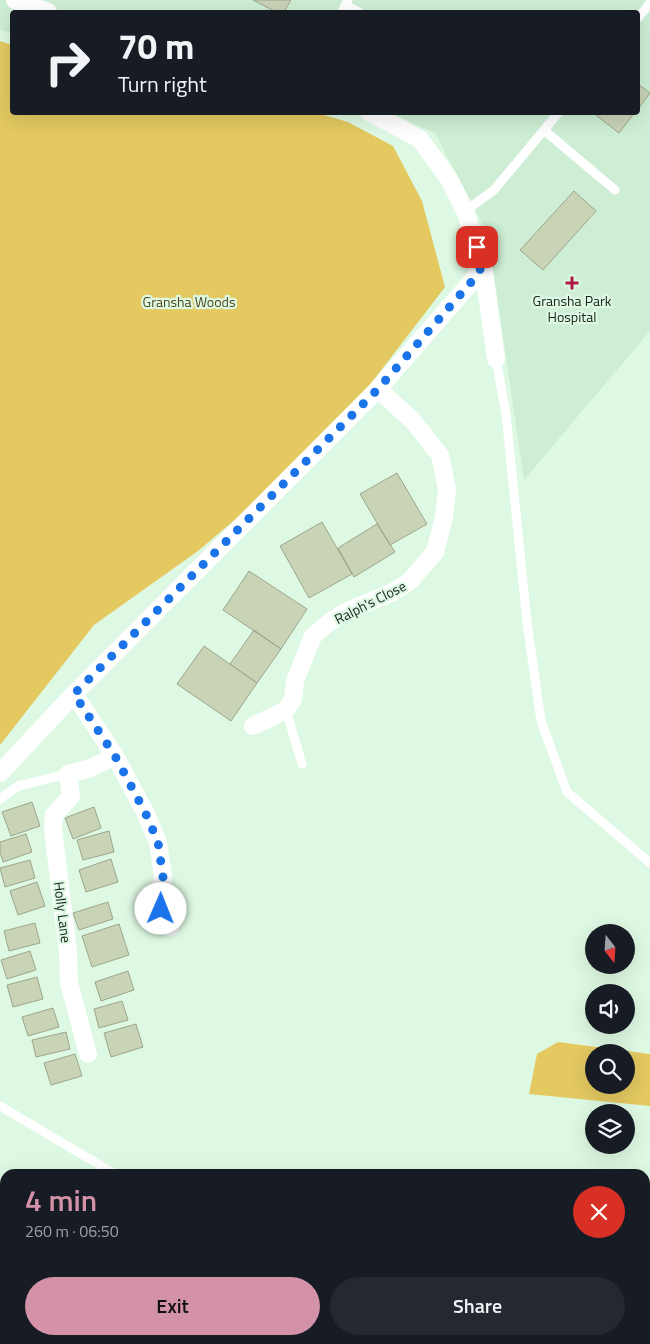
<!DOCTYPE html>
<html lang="en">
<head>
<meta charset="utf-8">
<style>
  :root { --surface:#171b24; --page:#242831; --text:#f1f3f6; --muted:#9ea1a6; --accent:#d392a7 }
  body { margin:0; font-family:"Titillium Web",sans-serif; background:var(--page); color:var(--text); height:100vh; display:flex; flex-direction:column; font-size:19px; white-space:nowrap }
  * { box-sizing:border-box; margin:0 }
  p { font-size:16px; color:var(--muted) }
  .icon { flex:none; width:28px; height:28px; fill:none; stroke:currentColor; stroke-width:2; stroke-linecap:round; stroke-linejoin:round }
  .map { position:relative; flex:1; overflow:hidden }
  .sheet { position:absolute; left:0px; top:1169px; width:650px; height:176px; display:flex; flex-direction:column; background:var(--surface); border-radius:15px 15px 0 0; box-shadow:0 5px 20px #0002 }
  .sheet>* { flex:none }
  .guide { position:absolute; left:10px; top:10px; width:630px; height:105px; border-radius:5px; box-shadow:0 5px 20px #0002; background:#171b24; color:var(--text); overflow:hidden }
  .needle { width:32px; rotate:163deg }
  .tools { position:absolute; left:585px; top:924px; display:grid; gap:10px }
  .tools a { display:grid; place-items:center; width:50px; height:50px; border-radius:50%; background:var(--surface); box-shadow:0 5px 20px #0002; font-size:25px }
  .pin { position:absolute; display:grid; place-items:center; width:42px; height:42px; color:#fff; margin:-21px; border-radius:10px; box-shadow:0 2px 8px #0006 }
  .me { position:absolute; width:55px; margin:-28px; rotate:1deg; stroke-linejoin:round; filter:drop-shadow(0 0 4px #0008) }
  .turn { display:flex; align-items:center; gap:18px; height:105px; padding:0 25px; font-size:22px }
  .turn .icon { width:65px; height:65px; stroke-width:2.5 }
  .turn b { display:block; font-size:35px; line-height:42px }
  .round { display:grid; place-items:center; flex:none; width:52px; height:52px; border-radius:26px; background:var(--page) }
  .headline { display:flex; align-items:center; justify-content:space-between; height:85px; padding:0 25px }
  h1 { font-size:30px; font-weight:600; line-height:38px; color:var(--accent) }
  .button { display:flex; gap:10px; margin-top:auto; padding:10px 25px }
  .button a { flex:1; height:58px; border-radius:30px; background:var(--accent); color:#111; font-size:20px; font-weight:600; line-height:58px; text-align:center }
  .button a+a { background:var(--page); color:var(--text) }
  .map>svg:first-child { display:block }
</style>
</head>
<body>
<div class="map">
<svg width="650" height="1344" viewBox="0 0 650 1344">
  <rect width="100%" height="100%" fill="#def9e3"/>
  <path fill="#cdeed4" d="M 0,0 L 650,0 L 650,331 L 524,480 L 488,234 L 435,133 L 391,113 L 638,112 L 638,12 L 12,12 L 12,34 L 0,29 Z"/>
  <path fill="#e4c961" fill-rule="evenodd" d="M 0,41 L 12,45 L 12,112 L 317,113 L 348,122 L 393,146 L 422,201 L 445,287 L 366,390 L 269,491 L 198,551 L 94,625 L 0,745 Z
    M 558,1042 L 650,1054 L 650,1106 L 529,1094 L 537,1054 ZM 594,1052 L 626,1052 L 626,1085 L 594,1085 Z"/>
  <path fill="#c9d3b6" stroke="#9da68b" d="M 253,0 L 291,0 L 284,12 L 276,12 Z
    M 638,84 L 650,93 L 638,109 Z
    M 592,112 L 635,112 L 619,133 Z
    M 574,191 L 596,211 L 543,270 L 520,250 Z
    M 397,473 L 427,524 L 390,545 L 360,494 Z
    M 322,522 L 352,574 L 309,598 L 280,546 Z
    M 377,524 L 395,552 L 354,577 L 338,548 Z
    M 249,571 L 307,609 L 281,649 L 223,610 Z
    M 254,630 L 281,649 L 257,683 L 230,664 Z
    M 204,646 L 257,683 L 231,721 L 177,684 Z
    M 32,802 L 40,826 L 11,836 L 2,812 Z
    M 94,807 L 101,828 L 73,839 L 65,818 Z
    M 109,831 L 114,852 L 83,860 L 77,840 Z
    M 26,834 L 32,852 L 3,862 L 0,852 L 0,842 Z
    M 111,859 L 118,882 L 86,892 L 79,870 Z
    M 30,860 L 35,878 L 5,887 L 0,868 Z
    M 37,882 L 45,906 L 18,915 L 10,891 Z
    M 108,902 L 113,919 L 79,930 L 73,913 Z
    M 35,923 L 40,943 L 9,951 L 4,931 Z
    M 119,924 L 129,955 L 92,967 L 82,936 Z
    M 30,951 L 36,970 L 7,979 L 1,960 Z
    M 128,971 L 134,990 L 101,1001 L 95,982 Z
    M 37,977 L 43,999 L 13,1007 L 7,985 Z
    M 122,1001 L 128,1020 L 99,1028 L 94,1009 Z
    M 53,1008 L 59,1027 L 28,1036 L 22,1017 Z
    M 136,1024 L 143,1047 L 111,1057 L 104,1033 Z
    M 66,1032 L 70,1049 L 36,1057 L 32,1040 Z
    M 75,1054 L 82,1076 L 51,1085 L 44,1063 Z
    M 223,1340 L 269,1340 L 266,1344 L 221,1344 Z
    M 380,1340 L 453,1343 L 453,1344 L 380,1344 Z"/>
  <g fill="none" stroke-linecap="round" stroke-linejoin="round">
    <path stroke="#fff" stroke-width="9" d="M 345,5 L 359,12
      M 342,12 L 348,0
      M 638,18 L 650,3
      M 544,130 L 615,190
      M 465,211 L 494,190 L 559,112
      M 496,359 L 506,414 L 527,622 L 541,721 L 567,792 L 650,863
      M 286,710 L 302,764
      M 0,799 L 18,786 L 68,774
      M 0,1106 L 115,1174
      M 645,1307 L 650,1307
      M 349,1344 L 349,1340"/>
    <path stroke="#fff" stroke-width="18" d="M 15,0 L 48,12
      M 369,112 L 420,139 L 449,179 L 465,211 L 483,265 L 496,359
      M 74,694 L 115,756 L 145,812 L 158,842 L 163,877 L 160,894 L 161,909 L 170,927
      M 253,726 L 286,710 L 293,699 L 295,681 L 313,636 L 326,625 L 343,613 L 391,593 L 410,581 L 435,552 L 444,517 L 447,489 L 440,455 L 412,420 L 378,389
      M 0,773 L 74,694 L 378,389 L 473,280 L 483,265
      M 88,1054 L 69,983 L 68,951 L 53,830 L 54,815 L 71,796 L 68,774 L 91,768 L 115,756"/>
  </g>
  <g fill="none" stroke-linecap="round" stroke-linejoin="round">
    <path stroke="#1a73e8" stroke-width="9" stroke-dasharray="0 16.2" d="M 161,909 L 160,894 L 163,877 L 158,842 L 145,812 L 115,756 L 74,694 L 378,389 L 473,280 L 483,265 L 477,247"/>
  </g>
  <path fill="#ae1b47" stroke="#def9e3" stroke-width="2" d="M569.5 275.5h5v5h5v5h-5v5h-5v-5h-5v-5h5z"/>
  <g text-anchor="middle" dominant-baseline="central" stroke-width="4.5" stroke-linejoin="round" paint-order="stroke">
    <g font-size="14" fill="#18211a" stroke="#def9e3">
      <text x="572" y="300">Gransha Park<tspan x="572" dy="16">Hospital</tspan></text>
    </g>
    <g font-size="14" fill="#51461a" stroke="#def9e3">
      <text x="189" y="301">Gransha Woods</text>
    </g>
    <g font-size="14" fill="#18211a" stroke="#def9e3">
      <text transform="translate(370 602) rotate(-27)">Ralph's Close</text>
      <text transform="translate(63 912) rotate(83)">Holly Lane</text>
    </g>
  </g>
</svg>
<div class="tools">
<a><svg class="needle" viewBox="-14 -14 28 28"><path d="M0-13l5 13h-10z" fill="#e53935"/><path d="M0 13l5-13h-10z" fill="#9ea1a6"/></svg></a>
<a><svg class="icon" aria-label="sound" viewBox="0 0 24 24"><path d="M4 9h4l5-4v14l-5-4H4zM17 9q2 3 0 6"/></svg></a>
<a><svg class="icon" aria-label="search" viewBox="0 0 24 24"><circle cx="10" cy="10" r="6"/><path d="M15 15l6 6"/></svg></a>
<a><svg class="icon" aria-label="layers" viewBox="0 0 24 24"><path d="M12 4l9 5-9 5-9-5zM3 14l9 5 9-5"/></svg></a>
</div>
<div class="pin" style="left:477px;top:247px;background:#d93025"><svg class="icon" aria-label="arrive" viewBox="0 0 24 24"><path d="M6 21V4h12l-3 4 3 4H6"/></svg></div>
<svg class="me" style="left:161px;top:909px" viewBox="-20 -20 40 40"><circle r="19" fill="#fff"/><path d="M0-13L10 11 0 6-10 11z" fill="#1a73e8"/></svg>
<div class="guide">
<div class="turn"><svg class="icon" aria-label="right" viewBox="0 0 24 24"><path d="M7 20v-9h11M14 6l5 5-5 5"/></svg><div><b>70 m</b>Turn right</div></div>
</div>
<section class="sheet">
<div class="headline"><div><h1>4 min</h1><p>260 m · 06:50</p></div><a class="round" style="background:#d93025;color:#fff"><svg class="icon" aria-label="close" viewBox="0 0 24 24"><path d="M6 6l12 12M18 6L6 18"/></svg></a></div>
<div class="button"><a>Exit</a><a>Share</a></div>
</section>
</div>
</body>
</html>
